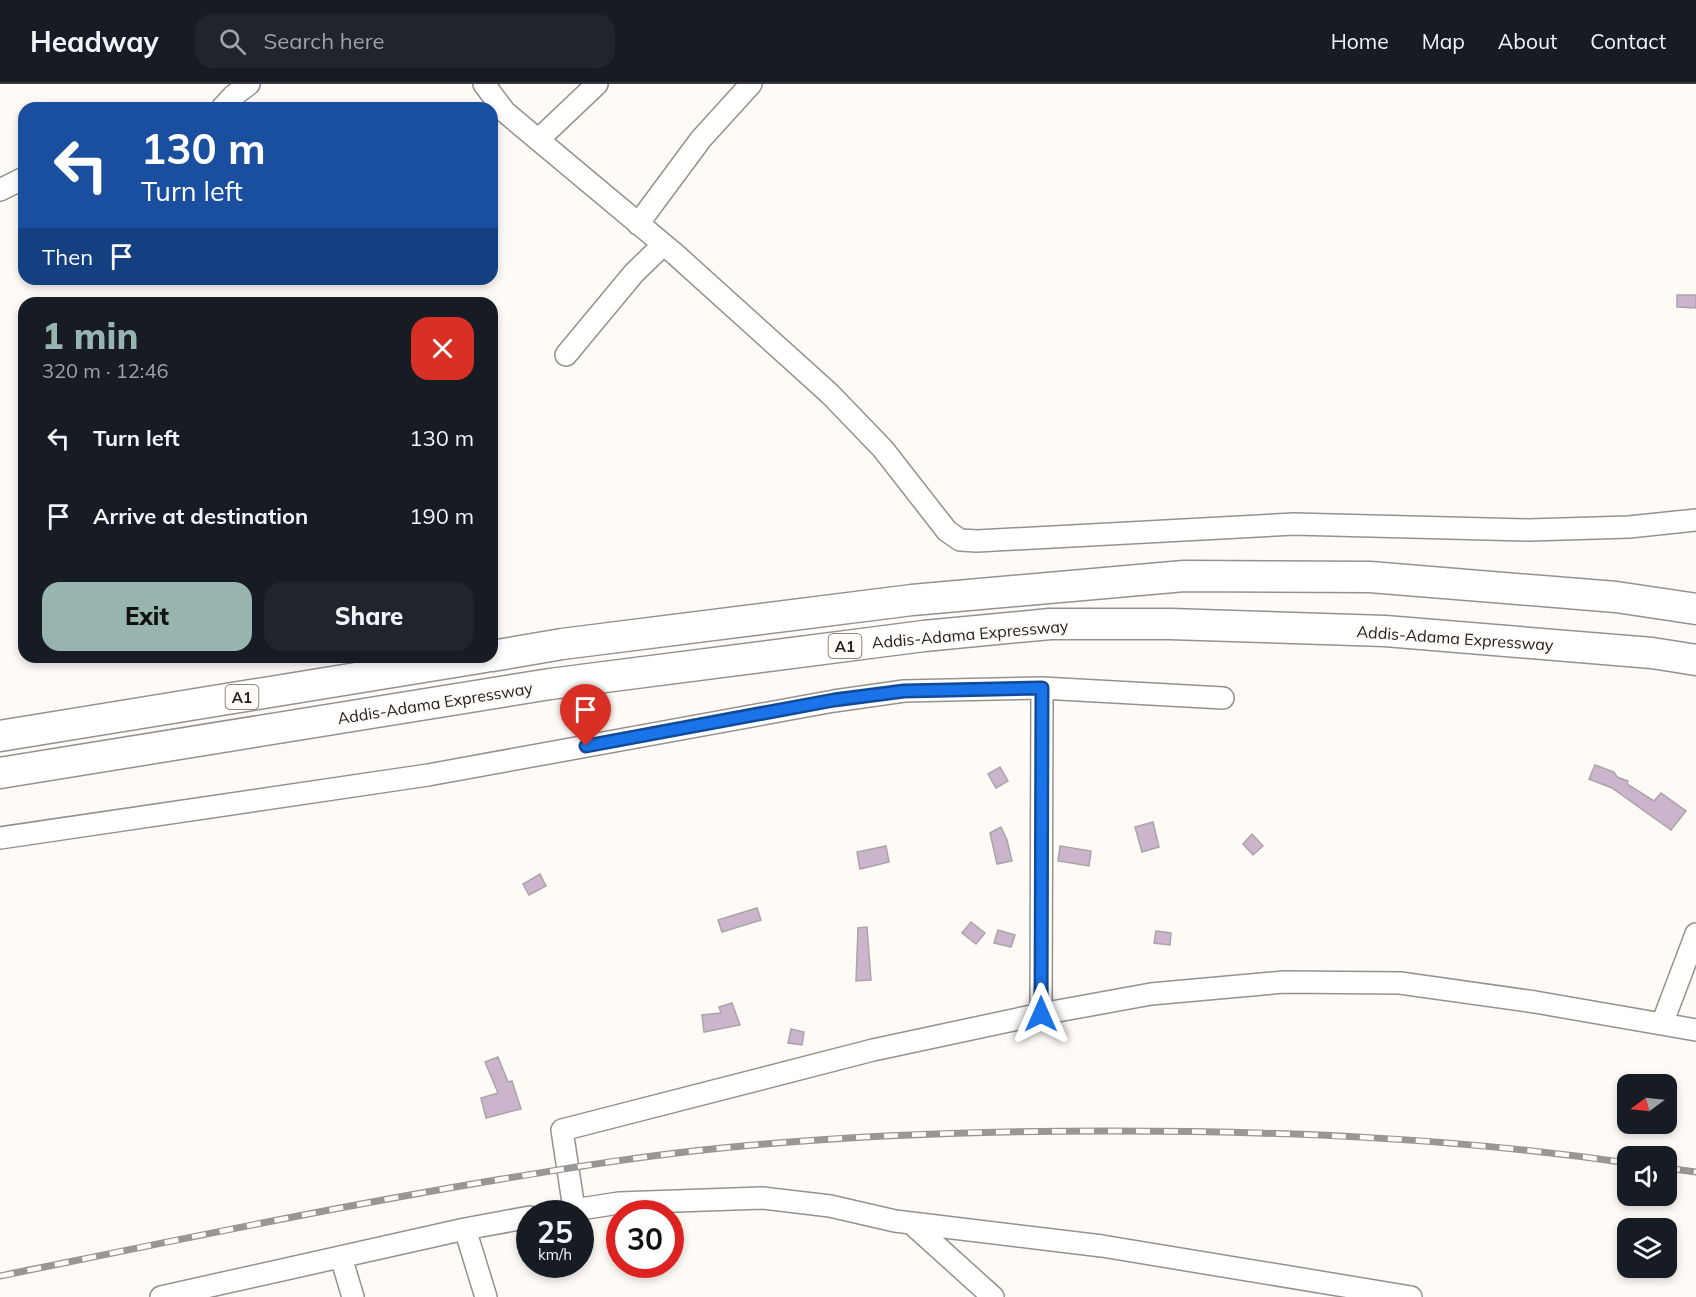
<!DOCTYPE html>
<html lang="en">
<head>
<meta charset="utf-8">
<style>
  :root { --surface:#171b24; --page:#20242c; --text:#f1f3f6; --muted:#9ea1a6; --line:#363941; --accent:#97b5ae }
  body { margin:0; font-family:Mulish,sans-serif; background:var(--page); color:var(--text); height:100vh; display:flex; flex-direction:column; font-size:22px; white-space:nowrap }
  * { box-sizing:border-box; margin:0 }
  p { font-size:20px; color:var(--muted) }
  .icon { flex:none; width:33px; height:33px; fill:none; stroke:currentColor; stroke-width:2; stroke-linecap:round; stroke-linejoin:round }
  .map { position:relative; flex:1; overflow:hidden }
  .panel { position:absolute; left:18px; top:213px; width:480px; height:366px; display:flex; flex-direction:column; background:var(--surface); border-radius:18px; box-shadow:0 3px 9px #0003 }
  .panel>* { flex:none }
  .banner { position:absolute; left:18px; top:18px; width:480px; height:183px; border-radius:18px; box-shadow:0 3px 9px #0003; background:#1a4fa0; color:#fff; overflow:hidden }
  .needle { width:39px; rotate:255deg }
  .tools { position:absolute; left:1617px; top:990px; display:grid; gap:12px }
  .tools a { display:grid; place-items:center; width:60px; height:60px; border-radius:12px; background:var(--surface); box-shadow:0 3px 9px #0003; font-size:30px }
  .speed { position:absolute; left:516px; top:1116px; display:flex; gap:12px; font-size:30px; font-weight:700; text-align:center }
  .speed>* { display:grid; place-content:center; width:78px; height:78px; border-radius:50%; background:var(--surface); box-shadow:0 3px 9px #0003; line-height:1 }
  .speed small { font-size:15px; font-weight:400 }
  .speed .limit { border:9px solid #d22; background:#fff; color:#111 }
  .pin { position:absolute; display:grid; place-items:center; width:51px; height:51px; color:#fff; margin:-62px -26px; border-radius:50% 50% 50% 0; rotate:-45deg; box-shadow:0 0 6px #0007 }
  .pin .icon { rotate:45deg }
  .me { position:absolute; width:66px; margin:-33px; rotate:0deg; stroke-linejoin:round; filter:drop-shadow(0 0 4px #0008) }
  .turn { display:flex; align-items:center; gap:21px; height:126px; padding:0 24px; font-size:27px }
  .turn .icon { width:78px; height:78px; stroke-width:2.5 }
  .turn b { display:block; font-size:42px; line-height:51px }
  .then { display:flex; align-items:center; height:57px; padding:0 24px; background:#0003; gap:12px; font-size:22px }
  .round { display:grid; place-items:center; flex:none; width:63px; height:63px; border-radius:18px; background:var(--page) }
  .summary { display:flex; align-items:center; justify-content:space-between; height:102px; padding:0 24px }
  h1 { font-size:36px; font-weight:800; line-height:45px; color:var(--accent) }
  .button { display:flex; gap:12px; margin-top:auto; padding:12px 24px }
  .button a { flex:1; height:69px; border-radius:18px; background:var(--accent); color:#111; font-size:24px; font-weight:800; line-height:69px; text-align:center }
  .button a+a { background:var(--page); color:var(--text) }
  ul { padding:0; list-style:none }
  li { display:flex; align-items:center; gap:18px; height:78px; padding:0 24px }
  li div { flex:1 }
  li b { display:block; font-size:22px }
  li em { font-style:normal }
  header { display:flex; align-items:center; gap:36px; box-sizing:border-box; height:84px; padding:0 30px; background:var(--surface); border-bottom:2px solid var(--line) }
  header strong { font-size:28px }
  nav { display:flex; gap:33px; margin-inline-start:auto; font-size:21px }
  .search { width:420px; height:54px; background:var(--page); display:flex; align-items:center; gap:15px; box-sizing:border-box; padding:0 21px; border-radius:18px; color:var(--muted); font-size:22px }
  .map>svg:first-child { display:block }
</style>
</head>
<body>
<header>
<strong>Headway</strong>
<div class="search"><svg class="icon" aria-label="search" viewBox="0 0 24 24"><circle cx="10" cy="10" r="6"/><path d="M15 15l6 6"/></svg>Search here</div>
<nav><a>Home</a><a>Map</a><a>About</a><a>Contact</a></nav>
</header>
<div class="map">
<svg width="1696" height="1213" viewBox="0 0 1696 1213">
  <rect width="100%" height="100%" fill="#fefaf6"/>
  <path fill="#ccb4cc" stroke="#a8a5a8" stroke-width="1.5" d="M 1677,211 L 1696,211 L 1696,224 L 1677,223 Z
    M 1595,681 L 1614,688 L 1617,693 L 1628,697 L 1627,700 L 1654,717 L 1661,709 L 1686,727 L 1671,746 L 1612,704 L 1589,695 Z
    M 1000,683 L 1008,697 L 996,704 L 988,690 Z
    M 1153,738 L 1159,763 L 1142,768 L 1135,743 Z
    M 1001,743 L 1007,756 L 1012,777 L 997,780 L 990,749 Z
    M 1252,750 L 1263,762 L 1253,771 L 1243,760 Z
    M 886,762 L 889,778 L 860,785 L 857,768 Z
    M 1060,762 L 1091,767 L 1089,782 L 1058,777 Z
    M 540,790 L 546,802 L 529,811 L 523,800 Z
    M 757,824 L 761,836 L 722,848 L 718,836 Z
    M 971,838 L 985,849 L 976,860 L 962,849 Z
    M 867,843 L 871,896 L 856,897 L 858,844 Z
    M 998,846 L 1015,851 L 1011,863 L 994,859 Z
    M 1156,847 L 1171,849 L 1170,861 L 1154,859 Z
    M 732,919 L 740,941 L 704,948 L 702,931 L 721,929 L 719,923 Z
    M 791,945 L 804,948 L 802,961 L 788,959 Z
    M 498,973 L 508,998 L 512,997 L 521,1025 L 486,1034 L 481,1014 L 498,1009 L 485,978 Z"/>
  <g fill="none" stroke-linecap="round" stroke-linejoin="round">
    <defs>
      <path id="minor" d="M 484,0 L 505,28 L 675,170 L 830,310 L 883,365 L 947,447 L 960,456 L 977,457 L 1294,440 L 1529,446 L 1629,443 L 1696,436
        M 222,24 L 233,12 L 249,0
        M 538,56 L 597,0
        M 0,106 L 24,94
        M 638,140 L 701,55 L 751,0
        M 566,271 L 634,189 L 663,161
        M 0,754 L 428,691 L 834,617 L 904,607 L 1042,604 L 1223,614
        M 1041,930 L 1042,604
        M 1662,940 L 1696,850
        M 574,1125 L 562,1046 L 873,966 L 1041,930 L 1151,910 L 1284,898 L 1400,899 L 1535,918 L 1696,946
        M 548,1130 L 619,1119 L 762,1114 L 830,1122 L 895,1137 L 1102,1162 L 1411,1213
        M 911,1139 L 993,1213
        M 465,1145 L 486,1213
        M 341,1173 L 353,1213
        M 161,1213 L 465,1145 L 530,1133"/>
      <path id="highway" d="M 492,572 L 562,560 L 912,516 L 1184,492 L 1370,493 L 1616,513 L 1696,525
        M 0,652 L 485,573
        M 0,689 L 550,600 L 924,552 L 1050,540 L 1170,540 L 1385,547 L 1652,569 L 1696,576"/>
    </defs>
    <use href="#minor" stroke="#95918e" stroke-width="24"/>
    <use href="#highway" stroke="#95918e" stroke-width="33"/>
    <use href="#minor" stroke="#fff" stroke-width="21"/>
    <use href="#highway" stroke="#fff" stroke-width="30"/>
    <defs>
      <path id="rail" d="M 1666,1084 L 1696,1088
        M 0,1192 C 167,1158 334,1123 502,1095 C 575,1083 649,1071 722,1064 C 851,1051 980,1047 1109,1047 C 1283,1047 1456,1054 1628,1079"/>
    </defs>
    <use href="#rail" stroke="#999694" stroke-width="7"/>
    <use href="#rail" stroke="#fefaf6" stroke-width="4.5" stroke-dasharray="14" stroke-linecap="butt"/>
  </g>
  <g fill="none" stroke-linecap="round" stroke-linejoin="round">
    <defs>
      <path id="route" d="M 586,662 L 834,616 L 904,607 L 1042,604 L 1041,930"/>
    </defs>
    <use href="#route" stroke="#114b97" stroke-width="15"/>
    <use href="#route" stroke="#1a73e8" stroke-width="10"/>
  </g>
  <g text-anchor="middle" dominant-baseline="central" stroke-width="4.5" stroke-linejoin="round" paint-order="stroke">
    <g fill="#fefaf6" stroke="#656260" stroke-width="1.5">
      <rect x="828.5" y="550" width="33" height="24" rx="4.5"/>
      <rect x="225.5" y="601" width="33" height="24" rx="4.5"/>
    </g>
    <g font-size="15" font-weight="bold" fill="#232120">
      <text x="845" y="562">A1</text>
      <text x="242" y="613">A1</text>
    </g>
    <g font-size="16" fill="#232120" stroke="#fefaf6">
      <text transform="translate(970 550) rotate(-5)">Addis-Adama Expressway</text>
      <text transform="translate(1455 554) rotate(4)">Addis-Adama Expressway</text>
      <text transform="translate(435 619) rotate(-9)">Addis-Adama Expressway</text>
    </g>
  </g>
</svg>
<div class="tools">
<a><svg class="needle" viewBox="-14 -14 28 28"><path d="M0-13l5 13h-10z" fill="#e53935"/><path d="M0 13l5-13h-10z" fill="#9ea1a6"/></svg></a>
<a><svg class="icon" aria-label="sound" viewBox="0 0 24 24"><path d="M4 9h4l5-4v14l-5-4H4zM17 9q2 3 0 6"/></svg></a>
<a><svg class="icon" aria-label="layers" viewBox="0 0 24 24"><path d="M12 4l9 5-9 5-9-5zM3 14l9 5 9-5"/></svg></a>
</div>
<div class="speed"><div>25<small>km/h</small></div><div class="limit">30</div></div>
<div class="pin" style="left:586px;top:662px;background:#d93025"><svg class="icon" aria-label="arrive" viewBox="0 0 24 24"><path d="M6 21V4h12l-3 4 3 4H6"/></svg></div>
<svg class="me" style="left:1041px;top:930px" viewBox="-20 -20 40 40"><path d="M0-17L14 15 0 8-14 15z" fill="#1a73e8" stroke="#fff" stroke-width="4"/></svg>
<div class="banner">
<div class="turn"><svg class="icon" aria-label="left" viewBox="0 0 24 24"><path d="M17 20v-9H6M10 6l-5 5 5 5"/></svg><div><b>130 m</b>Turn left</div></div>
<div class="then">Then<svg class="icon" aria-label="arrive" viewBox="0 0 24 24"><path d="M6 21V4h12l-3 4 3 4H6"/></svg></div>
</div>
<section class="panel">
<div class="summary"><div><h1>1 min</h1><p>320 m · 12:46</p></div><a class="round" style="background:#d93025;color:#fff"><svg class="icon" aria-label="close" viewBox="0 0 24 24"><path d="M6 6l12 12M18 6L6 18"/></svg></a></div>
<ul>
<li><svg class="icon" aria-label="left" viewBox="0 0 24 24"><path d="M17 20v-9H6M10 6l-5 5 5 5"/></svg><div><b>Turn left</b></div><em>130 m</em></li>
<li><svg class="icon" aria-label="arrive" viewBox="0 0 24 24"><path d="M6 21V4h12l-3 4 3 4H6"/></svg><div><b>Arrive at destination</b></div><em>190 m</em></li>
</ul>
<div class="button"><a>Exit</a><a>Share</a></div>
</section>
</div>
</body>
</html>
